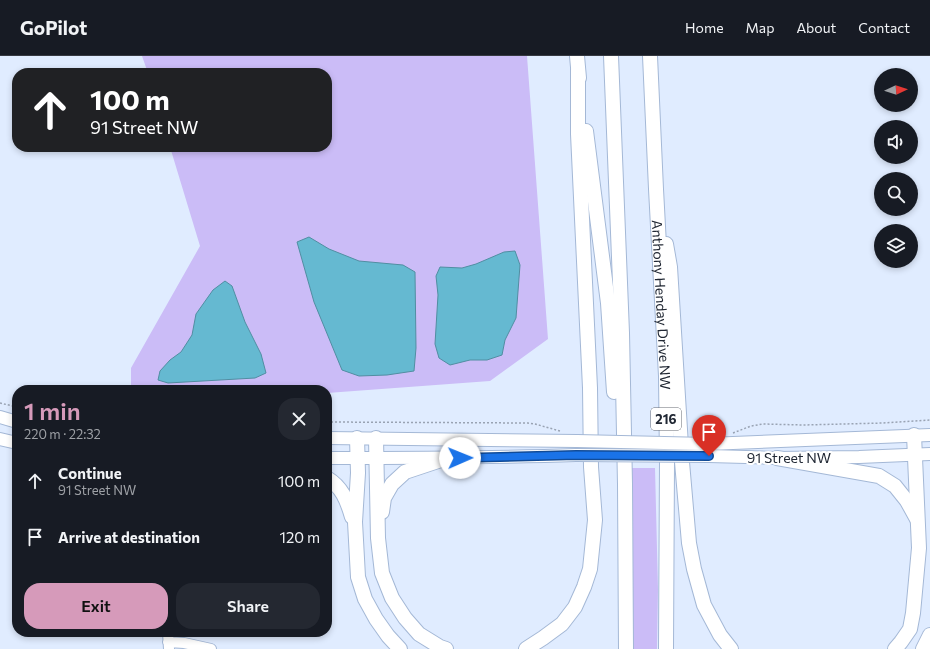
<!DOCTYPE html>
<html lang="en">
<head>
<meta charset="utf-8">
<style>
  :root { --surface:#171b24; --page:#242831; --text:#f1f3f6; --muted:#9ea1a6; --line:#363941; --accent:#d69aba }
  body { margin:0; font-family:Commissioner,sans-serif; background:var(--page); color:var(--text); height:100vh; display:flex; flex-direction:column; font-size:15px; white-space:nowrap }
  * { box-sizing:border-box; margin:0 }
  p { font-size:13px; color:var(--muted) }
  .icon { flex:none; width:22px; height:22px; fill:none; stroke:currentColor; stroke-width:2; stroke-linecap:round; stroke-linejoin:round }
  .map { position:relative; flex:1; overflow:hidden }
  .drawer { position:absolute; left:12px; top:329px; width:320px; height:252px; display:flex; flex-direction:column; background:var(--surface); border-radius:16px; box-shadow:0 2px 6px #0003 }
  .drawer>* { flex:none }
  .banner { position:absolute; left:12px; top:12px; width:320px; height:84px; border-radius:16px; box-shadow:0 2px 6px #0003; background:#202124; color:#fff; overflow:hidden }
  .needle { width:26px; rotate:86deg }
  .tools { position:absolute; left:874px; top:12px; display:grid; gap:8px }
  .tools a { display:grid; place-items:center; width:44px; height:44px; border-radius:50%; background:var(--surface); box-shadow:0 2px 6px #0003; font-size:20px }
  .pin { position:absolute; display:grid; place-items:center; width:34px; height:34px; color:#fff; margin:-41px -17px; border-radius:50% 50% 50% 0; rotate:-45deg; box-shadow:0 0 4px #0007 }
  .pin .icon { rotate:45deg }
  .me { position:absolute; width:44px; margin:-22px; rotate:89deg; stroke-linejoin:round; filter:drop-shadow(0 0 3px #0008) }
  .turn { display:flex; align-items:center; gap:14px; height:84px; padding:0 12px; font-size:18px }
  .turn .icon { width:52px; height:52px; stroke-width:2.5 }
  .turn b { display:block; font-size:28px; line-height:34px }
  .round { display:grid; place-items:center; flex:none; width:42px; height:42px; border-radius:16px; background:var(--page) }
  .overview { display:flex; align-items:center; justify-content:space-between; height:68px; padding:0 12px }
  h1 { font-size:24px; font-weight:600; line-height:30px; color:var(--accent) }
  .cta { display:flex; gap:8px; margin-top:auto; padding:8px 12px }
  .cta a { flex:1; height:46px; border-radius:16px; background:var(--accent); color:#111; font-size:16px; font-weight:600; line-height:46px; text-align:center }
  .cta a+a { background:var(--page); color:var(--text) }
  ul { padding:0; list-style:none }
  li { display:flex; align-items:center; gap:12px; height:56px; padding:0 12px }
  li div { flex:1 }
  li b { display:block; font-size:15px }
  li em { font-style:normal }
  header { display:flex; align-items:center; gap:24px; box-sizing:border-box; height:56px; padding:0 20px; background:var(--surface); border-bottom:1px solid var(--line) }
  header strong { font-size:19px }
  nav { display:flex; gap:22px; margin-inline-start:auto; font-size:14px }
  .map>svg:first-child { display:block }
</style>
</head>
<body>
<header>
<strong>GoPilot</strong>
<nav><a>Home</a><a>Map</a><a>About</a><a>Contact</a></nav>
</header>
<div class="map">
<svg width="930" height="593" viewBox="0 0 930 593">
  <rect width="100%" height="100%" fill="#e0ecff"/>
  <path fill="#cbbcf7" d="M 142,0 L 527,0 L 548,283 L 490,325 L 327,337 L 327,334 L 131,334 L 131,312 L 200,190 L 170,91 L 327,91 L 327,17 L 148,17 Z
    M 631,412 L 655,412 L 658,533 L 657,593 L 631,593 Z"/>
  <path fill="#65b9d1" stroke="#518ea2" d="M 309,181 L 329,193 L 359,205 L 403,209 L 415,216 L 416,292 L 414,315 L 387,319 L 359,320 L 342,314 L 314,246 L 297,186 Z
    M 515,195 L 520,209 L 516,262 L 505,284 L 502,299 L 487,304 L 470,304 L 450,309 L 439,302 L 435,288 L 438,239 L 436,220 L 440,211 L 462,212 L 476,208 L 504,196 Z
    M 225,225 L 232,230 L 245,266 L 261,298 L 266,317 L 255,322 L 168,327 L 158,324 L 160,315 L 170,304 L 181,296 L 192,279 L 196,258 L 213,234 Z"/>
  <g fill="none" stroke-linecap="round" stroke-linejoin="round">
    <defs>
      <path id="minor" d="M 168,576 L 169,593
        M 168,586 L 184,587 L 211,593"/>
      <path id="major" d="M 0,361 L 17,366
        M 327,382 L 577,385
        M 0,383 L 17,387
        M 708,388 L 930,379
        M 709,400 L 777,402 L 859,401 L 930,398
        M 327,402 C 410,402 493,402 576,399"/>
      <g id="highway">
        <path d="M 577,0 L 579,22"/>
        <path d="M 611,0 L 622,277 L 625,428 L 626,593"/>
        <path id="s1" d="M 650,0 L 656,133 L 666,320 L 667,407 L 666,593"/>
        <path d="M 586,75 L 608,247 L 614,336"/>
        <path d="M 666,188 L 670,211 L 682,406 L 689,487 L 694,513 L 704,549 L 720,579 L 731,593"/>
        <path d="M 357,382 L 358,417 L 355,466 L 358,521 L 365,543 L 376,563 L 388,580 L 400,593"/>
        <path d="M 376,382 L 378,482 L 382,517 L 392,542 L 405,562 L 419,578 L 440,591 L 446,593"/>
        <path d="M 777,402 L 879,420 L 895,430 L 907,445 L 917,463"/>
        <path d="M 327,422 C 342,431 347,444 352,461"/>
        <path d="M 382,456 L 384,442 L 392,428 L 405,416 L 447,402"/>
        <path d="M 526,593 L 543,582 L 562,568 L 575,551 L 584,531 L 590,513 L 595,464 L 591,411 L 590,332 L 578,78 L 578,14"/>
        <path d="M 895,593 L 901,586 L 910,573 L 913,557 L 919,492 L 914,379"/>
        <path d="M 923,593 L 930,579"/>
      </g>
    </defs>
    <use href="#minor" stroke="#a4b8d6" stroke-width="12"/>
    <use href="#major" stroke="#a4b8d6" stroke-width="14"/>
    <use href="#highway" stroke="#a4b8d6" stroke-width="16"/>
    <path stroke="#99a3b3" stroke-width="1.5" stroke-dasharray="2 2" stroke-linecap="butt" d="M 0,347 L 17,351
      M 327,366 L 528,367 L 535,368 L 560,375
      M 733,377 L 751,370 L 763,368 L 803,369 L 883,367 L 930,364"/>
    <use href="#minor" stroke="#fff" stroke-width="10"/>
    <use href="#major" stroke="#fff" stroke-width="12"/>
    <use href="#highway" stroke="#fff" stroke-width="14"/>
    <defs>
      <path id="major-bridge" d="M 577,385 L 708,388
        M 576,399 L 709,400"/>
    </defs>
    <use href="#major-bridge" stroke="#a4b8d6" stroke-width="14" stroke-linecap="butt"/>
    <use href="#major-bridge" stroke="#fff" stroke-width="12"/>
  </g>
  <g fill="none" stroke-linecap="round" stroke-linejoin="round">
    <defs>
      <path id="route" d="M 460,402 L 576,399 L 709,400"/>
    </defs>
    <use href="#route" stroke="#114b97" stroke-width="10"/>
    <use href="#route" stroke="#1a73e8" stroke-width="7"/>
  </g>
  <g text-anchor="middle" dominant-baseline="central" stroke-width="4" stroke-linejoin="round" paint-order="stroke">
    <rect fill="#fff" stroke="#646871" stroke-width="1" x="651" y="352" width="30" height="22" rx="3"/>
    <g font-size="13" font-weight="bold" fill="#212834">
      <text x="666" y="363">216</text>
    </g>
    <g font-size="14" fill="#212834" stroke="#fff">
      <text stroke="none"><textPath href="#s1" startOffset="249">Anthony Henday Drive NW</textPath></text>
      <text x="789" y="401">91 Street NW</text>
    </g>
  </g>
</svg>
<div class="tools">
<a><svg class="needle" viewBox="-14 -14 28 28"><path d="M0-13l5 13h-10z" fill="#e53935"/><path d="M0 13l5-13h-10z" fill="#9ea1a6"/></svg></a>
<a><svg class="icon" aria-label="sound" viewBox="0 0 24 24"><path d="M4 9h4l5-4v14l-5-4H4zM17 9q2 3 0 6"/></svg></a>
<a><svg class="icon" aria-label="search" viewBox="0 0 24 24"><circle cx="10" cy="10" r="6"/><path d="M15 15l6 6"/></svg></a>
<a><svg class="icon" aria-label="layers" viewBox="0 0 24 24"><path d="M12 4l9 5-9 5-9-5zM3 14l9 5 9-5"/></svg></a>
</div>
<div class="pin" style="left:709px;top:400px;background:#d93025"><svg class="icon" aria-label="arrive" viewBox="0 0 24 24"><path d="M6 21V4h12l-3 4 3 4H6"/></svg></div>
<svg class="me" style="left:460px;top:402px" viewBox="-20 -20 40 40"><circle r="19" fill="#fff"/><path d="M0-13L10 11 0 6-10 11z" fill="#1a73e8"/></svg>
<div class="banner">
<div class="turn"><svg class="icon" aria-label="ahead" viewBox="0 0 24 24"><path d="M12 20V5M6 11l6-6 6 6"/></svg><div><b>100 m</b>91 Street NW</div></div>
</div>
<section class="drawer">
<div class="overview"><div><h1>1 min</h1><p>220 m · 22:32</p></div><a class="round"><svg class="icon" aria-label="close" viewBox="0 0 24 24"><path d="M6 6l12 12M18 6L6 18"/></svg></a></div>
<ul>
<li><svg class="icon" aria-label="ahead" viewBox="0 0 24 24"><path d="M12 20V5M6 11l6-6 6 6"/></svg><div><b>Continue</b><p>91 Street NW</p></div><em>100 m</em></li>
<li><svg class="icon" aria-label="arrive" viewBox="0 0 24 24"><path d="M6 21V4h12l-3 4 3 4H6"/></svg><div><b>Arrive at destination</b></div><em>120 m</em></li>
</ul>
<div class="cta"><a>Exit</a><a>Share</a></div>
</section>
</div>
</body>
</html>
